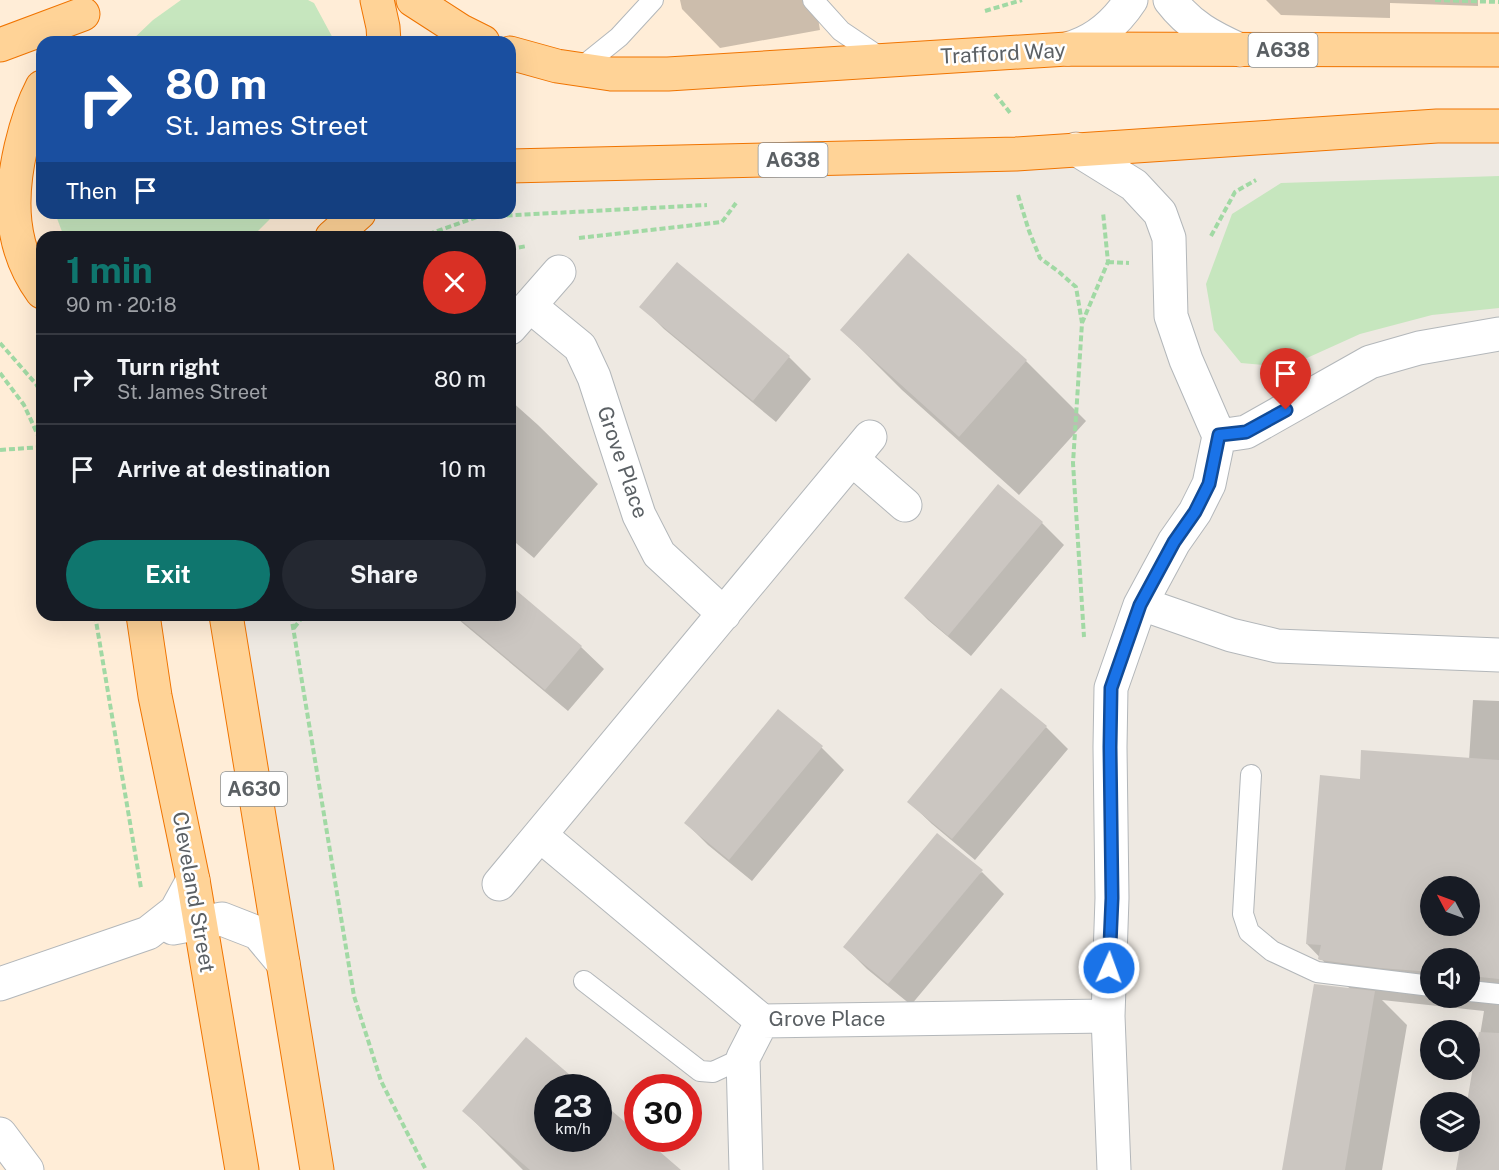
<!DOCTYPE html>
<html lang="en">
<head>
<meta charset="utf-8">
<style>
  :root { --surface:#171b24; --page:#242831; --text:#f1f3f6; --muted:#9ea1a6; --line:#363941; --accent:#0f766e }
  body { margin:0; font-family:"Public Sans",sans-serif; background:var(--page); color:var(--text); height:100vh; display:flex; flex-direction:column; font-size:22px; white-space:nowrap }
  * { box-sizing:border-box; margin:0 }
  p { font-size:20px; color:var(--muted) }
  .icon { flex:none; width:33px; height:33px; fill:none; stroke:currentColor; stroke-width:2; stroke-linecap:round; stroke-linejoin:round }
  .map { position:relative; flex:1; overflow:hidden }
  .side { position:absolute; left:36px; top:231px; width:480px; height:390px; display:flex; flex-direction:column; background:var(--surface); border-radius:18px; box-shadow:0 6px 24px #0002 }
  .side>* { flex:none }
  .guide { position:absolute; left:36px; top:36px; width:480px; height:183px; border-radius:18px; box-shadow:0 6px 24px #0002; background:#1a4fa0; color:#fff; overflow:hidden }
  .needle { width:39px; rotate:311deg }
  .buttons { position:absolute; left:1420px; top:876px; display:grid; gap:12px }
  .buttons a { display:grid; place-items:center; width:60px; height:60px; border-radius:50%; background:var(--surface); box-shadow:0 6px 24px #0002; font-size:30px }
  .speed { position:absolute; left:534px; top:1074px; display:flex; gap:12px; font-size:30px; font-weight:700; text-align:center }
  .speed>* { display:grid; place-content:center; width:78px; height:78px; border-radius:50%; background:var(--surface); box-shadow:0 6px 24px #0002; line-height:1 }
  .speed small { font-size:15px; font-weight:400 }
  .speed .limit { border:9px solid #d22; background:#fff; color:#111 }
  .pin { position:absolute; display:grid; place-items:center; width:51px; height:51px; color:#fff; margin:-62px -26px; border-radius:50% 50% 50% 0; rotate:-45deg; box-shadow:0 0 6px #0007 }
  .pin .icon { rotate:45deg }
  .me { position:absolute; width:66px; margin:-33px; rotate:2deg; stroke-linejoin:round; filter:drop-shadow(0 0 4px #0008) }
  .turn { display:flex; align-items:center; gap:21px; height:126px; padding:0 30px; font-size:27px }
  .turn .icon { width:78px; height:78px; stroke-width:2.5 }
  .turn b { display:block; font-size:42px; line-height:51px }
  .then { display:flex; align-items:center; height:57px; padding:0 30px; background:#0003; gap:12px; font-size:22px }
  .round { display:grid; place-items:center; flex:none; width:63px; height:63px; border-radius:32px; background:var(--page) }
  .overview { display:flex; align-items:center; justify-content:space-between; height:102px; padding:0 30px }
  h1 { font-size:36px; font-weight:700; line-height:45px; color:var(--accent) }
  .primary-button { display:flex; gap:12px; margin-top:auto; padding:12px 30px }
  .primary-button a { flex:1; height:69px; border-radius:36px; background:var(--accent); color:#fff; font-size:24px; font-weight:700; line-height:69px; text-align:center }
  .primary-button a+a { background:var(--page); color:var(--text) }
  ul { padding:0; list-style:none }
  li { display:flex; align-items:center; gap:18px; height:90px; padding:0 30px; border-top:2px solid var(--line) }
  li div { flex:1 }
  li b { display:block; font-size:22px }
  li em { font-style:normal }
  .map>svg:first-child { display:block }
</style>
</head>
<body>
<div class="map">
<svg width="1499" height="1170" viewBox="0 0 1499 1170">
  <rect width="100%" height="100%" fill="#eee9e2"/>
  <path fill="#ffedd7" d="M 0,0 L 1499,0 L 1499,126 L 510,166 L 510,42 L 42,42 L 42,213 L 359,213 L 332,237 L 42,237 L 42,615 L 226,615 L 317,1170 L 0,1170 Z"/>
  <path fill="#c6e6be" d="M 181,0 L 308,0 L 314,3 L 335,42 L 130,42 L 153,20 Z
    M 1499,176 L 1499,308 L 1432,315 L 1360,334 L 1287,367 L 1241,363 L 1214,330 L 1206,284 L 1232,214 L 1281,183 Z
    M 55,213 L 276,213 L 252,237 L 64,237 Z"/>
  <path fill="#0003" fill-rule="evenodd" d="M 680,0 L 815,0 L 820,30 L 720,48 L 682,9 Z
    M 1266,0 L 1478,0 L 1478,6 L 1390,3 L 1390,18 L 1281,15 Z
    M 909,256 L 1026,361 L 1086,421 L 1019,495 L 902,390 L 842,330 Z
    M 677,264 L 789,357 L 811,379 L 776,422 L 664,329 L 642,307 Z
    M 510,400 L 538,425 L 598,484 L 534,558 L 510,538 Z
    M 998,486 L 1042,523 L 1064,545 L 971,656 L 928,620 L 906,598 Z
    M 510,587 L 581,647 L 604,669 L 568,711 L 453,615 L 510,615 Z
    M 1473,700 L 1499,701 L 1499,1170 L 1457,1170 L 1462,1142 L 1470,1142 L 1469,1102 L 1484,1011 L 1382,1000 L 1407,1025 L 1382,1170 L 1284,1170 L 1351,990 L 1307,944 L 1361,781 L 1469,760 ZM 1431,886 L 1470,886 L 1470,926 L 1431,926 ZM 1431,958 L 1470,958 L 1470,998 L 1431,998 Z
    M 779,712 L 822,748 L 844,770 L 752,881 L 708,845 L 686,823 Z
    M 1046,727 L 1068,749 L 975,860 L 932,824 L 909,802 Z
    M 982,872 L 1004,894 L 911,1005 L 867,969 L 845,947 Z
    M 548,1088 L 548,1138 L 638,1138 L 679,1170 L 523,1170 L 464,1111 Z"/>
  <path fill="#cbc6c1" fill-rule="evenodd" d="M 908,253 L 1027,360 L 959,437 L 840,330 Z
    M 677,262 L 790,356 L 753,401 L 639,307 Z
    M 998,484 L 1043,522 L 948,636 L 904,598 Z
    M 510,585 L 582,646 L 545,690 L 455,615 L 510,615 Z
    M 1001,688 L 1047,726 L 952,839 L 907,802 Z
    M 778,709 L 823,746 L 729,860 L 684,823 Z
    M 1361,750 L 1499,760 L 1499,979 L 1470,976 L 1470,958 L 1431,958 L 1431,972 L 1380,968 L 1320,960 L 1318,959 L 1321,945 L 1306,944 L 1320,775 L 1360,779 ZM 1431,886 L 1470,886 L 1470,926 L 1431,926 Z
    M 937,833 L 983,870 L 888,984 L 843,947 Z
    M 1314,984 L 1375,991 L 1345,1170 L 1282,1170 Z
    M 1479,1032 L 1499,1033 L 1499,1170 L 1456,1170 L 1461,1142 L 1470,1142 L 1470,1102 L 1467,1102 Z
    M 526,1037 L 585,1088 L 548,1088 L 548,1138 L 598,1138 L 598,1099 L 638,1133 L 638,1138 L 644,1138 L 681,1170 L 530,1170 L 462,1111 Z"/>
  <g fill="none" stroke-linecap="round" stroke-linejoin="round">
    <defs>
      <path id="service" d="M 813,0 L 841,31 L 884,60
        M 578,70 L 619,37 L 653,0
        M 1251,775 L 1243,914 L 1249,932 L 1272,951 L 1317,972 L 1431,986
        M 584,981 L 700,1071 L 713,1072 L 743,1058
        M 1470,991 L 1499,994"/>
      <path id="minor" d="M 1170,0 C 1190,26 1211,37 1240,50
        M 1067,49 C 1094,42 1116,23 1131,0
        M 1076,149 L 1134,185 L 1160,213 L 1169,238 L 1171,316 L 1186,360 L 1219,436
        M 530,306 L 580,347 L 594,377 L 639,515 L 659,554 L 724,614
        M 510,328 L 559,272
        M 1219,436 L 1246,432 L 1370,362 L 1419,348 L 1499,334
        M 852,459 L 905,505
        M 1142,604 L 1231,635 L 1277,646 L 1499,655
        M 540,835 L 762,1021 L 1108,1016
        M 499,884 L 870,437
        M 746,1170 L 743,1058 L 762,1021
        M 1114,1170 L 1108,1016 L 1112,898 L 1110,747 L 1111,688 L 1140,605 L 1174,542 L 1195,512 L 1209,484 L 1219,436"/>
      <path id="tertiary" d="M 173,928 L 222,919 L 258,933 L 283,963
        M 0,984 L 148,933 L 176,911 L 193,880
        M 0,1134 L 27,1170"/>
      <path id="trunk" d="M 377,0 L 383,27 L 384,42
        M 413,0 L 461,31 L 483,42
        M 0,45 L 83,14
        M 510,53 L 557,66 L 611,74 L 668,74 L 1067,49 L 1499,50
        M 42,87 C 32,106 26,126 21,147 C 9,199 10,248 42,292
        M 510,166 L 1016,154 L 1437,126 L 1499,126
        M 332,237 L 359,213
        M 143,615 L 155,696 L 193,880 L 242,1170
        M 226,615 L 317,1170"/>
    </defs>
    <use href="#service" stroke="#b3b7ba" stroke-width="22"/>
    <use href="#minor" stroke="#b3b7ba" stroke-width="35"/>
    <use href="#tertiary" stroke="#b3b7ba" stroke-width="35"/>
    <use href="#trunk" stroke="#f07400" stroke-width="35"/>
    <path stroke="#a1d9a4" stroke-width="4" stroke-dasharray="6 3" stroke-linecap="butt" d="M 1435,0 L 1499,2
      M 985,11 L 1022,0
      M 995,94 L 1011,114
      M 1018,195 L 1029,231 L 1040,258 L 1059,272 L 1076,287 L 1082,323 L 1073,463 L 1084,637
      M 1211,236 L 1235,192 L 1256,180
      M 420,237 L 477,217 L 707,205
      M 579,238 L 722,222 L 736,203
      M 510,249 L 527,246
      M 1108,262 L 1129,263
      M 1082,323 L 1108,262 L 1103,212
      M 0,343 L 36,384 L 42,394
      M 0,373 L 24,405 L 42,444
      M 0,450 L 42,447
      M 95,615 L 141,888
      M 291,615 L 354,996 L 381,1081 L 426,1170
      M 294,628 L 304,615"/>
    <use href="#service" stroke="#fff" stroke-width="20"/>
    <use href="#minor" stroke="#fff" stroke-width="33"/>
    <use href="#tertiary" stroke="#fff" stroke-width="33"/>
    <use href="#trunk" stroke="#ffd397" stroke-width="33"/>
  </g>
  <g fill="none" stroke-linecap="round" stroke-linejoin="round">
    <defs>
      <path id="route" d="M 1109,968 L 1112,898 L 1110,747 L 1111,688 L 1140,605 L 1174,542 L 1195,512 L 1209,484 L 1219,435 L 1246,432 L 1286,410"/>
    </defs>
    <use href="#route" stroke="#114b97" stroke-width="15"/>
    <use href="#route" stroke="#1a73e8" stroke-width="10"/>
  </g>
  <g text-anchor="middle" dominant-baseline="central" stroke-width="5" stroke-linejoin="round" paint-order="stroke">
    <g fill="#fff" stroke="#8c9092" stroke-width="1.5">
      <rect x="1248.5" y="33" width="69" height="34" rx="4.5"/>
      <rect x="758.5" y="143" width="69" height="34" rx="4.5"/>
      <rect x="221" y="772" width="66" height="34" rx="4.5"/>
    </g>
    <g font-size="20" font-weight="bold" fill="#5b6064">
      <text x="1283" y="50">A638</text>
      <text x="793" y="160">A638</text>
      <text x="254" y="789">A630</text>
    </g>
    <g font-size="21" fill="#5b6064" stroke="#fff">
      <text transform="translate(1003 53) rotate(-3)">Trafford Way</text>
      <text transform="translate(623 462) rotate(71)">Grove Place</text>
      <text transform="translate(194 892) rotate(80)">Cleveland Street</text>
      <text x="827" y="1018">Grove Place</text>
    </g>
  </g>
</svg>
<div class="buttons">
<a><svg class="needle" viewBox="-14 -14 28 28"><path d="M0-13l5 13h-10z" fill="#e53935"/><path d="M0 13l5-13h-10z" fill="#9ea1a6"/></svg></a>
<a><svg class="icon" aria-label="sound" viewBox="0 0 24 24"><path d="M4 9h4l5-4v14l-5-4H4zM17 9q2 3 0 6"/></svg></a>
<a><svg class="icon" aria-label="search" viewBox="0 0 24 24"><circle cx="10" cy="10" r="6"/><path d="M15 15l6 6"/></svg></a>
<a><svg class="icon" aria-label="layers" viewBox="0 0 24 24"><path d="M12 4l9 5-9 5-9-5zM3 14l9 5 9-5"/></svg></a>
</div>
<div class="speed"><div>23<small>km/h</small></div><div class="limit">30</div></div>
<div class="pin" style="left:1286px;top:410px;background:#d93025"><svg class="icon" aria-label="arrive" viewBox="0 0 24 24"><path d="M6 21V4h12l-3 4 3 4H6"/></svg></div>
<svg class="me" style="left:1109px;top:968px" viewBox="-20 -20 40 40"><circle r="17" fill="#1a73e8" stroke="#fff" stroke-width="3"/><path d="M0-11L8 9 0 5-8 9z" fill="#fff"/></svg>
<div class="guide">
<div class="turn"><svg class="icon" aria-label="right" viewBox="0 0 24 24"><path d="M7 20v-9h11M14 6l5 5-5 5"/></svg><div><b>80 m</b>St. James Street</div></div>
<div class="then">Then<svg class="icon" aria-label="arrive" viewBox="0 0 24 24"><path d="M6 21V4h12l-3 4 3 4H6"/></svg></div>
</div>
<section class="side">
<div class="overview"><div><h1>1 min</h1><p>90 m · 20:18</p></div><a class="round" style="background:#d93025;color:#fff"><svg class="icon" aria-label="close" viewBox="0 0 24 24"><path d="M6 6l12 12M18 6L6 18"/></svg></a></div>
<ul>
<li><svg class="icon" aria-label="right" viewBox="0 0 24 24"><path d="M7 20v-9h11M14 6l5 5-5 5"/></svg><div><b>Turn right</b><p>St. James Street</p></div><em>80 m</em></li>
<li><svg class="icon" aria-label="arrive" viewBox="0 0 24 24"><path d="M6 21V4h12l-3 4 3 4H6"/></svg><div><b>Arrive at destination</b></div><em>10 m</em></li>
</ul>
<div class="primary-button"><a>Exit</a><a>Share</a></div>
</section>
</div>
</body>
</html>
